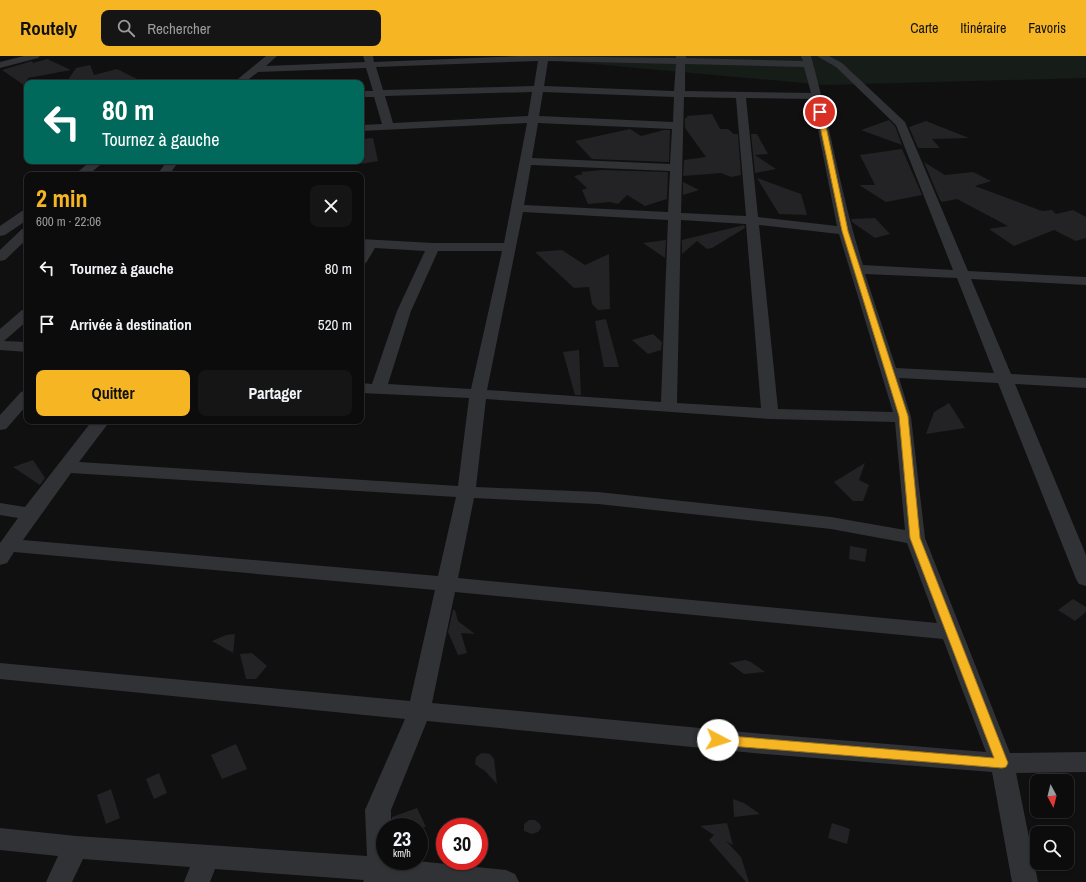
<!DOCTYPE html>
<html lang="fr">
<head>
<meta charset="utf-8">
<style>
  :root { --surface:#0c0c0d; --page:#151516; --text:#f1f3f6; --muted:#9a9b9d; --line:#2c2c2e; --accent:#f6b623 }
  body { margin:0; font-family:"Archivo Narrow",sans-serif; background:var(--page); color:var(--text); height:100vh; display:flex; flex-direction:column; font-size:15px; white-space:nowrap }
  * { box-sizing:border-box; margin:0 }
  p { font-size:13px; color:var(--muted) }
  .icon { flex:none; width:22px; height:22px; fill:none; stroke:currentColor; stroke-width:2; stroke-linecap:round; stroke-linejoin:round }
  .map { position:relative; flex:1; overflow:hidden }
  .sheet { position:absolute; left:24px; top:116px; width:340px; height:252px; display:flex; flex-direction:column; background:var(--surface); border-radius:8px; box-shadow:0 1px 3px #0004,0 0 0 1px var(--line) }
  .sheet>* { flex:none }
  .hud { position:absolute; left:24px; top:24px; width:340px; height:84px; border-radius:8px; box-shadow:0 1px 3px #0004,0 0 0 1px var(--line); background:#00695c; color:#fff; overflow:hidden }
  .needle { width:26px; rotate:173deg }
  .tools { position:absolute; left:1030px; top:718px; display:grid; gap:8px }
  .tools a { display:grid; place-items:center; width:44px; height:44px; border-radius:8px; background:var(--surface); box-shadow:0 1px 3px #0004,0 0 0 1px var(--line); font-size:20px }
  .speed { position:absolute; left:376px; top:762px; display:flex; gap:8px; font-size:20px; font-weight:700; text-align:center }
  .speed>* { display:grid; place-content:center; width:52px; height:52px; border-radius:50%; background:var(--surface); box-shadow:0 1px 3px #0004,0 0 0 1px var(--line); line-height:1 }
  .speed small { font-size:10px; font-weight:400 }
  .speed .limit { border:6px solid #d22; background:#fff; color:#111 }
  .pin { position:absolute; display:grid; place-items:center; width:34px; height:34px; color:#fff; margin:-17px; border:2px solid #fff; border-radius:50%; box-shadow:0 1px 4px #0007 }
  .me { position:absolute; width:44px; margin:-22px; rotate:95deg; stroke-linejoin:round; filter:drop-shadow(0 0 3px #0008) }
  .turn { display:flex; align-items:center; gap:14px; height:84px; padding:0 12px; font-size:18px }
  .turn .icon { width:52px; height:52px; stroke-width:2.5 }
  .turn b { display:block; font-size:28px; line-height:34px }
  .round { display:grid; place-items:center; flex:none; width:42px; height:42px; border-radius:8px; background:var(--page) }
  .headline { display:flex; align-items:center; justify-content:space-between; height:68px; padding:0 12px }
  h1 { font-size:24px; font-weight:700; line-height:30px; color:var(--accent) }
  .primary-button { display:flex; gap:8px; margin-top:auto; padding:8px 12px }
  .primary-button a { flex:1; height:46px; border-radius:8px; background:var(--accent); color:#111; font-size:16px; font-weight:700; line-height:46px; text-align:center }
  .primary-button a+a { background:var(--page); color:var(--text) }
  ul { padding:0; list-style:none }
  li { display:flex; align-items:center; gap:12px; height:56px; padding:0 12px }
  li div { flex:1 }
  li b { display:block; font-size:15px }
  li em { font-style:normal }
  header { display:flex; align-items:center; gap:24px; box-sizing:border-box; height:56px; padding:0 20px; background:var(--accent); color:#111 }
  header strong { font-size:19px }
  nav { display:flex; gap:22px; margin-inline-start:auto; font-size:14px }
  .search { width:280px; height:36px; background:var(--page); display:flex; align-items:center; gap:10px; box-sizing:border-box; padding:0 14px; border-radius:8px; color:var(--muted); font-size:15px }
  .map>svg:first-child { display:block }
</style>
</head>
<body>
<header>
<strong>Routely</strong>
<div class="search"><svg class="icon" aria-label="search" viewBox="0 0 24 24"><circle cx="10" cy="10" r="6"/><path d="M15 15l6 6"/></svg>Rechercher</div>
<nav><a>Carte</a><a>Itinéraire</a><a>Favoris</a></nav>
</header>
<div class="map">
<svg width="1086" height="826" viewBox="0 0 1086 826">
  <rect width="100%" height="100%" fill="#101011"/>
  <path fill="#161c17" d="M 504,0 L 1086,0 L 1086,22 L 826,29 Z"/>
  <path fill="#232325" d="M 47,3 L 71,14 L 28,22 L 25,30 L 2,14 L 32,5 L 33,7 Z
    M 90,9 L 94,19 L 117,13 L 145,27 L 66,27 L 76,12 Z
    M 712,58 L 720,73 L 728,73 L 734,78 L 738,78 L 741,119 L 731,121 L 721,117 L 683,120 L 684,104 L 706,101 L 685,72 L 685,62 L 688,62 L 686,60 Z
    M 889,64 L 895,70 L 902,89 L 861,74 Z
    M 926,65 L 969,82 L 932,83 L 940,92 L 918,92 L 909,71 Z
    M 630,73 L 641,80 L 664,74 L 670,74 L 669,106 L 592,103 L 575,85 Z
    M 751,78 L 757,78 L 768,98 L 755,99 L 776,113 L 755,117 Z
    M 373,82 L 378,105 L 361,108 L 361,83 Z
    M 902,93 L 922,139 L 886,146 L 859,129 L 875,129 L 860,99 Z
    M 924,106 L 945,119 L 973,116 L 991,125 L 975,130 L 1042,155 L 1052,154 L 1056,158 L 1073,154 L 1086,161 L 1086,182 L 1076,185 L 1054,174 L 1014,190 L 989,173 L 1008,170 L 957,143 L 942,146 L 940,144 Z
    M 602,114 L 668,116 L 667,143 L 645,150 L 627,139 L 618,148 L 610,146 L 588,148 L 582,134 L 587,132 L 574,120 L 583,118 L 581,116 Z
    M 757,122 L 801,138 L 807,159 L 779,158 Z
    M 683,126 L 699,134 L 683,139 Z
    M 875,162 L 890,178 L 875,182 L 852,166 L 851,163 Z
    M 744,169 L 745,172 L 712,192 L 707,193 L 697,185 L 682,198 L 682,184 Z
    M 666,184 L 665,202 L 643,187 Z
    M 562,194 L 585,209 L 609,198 L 610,253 L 598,254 L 592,248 L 589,231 L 574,232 L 535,196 Z
    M 606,263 L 619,311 L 604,311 L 595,265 Z
    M 653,278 L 662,286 L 661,294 L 648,298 L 632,284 Z
    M 579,294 L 581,339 L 575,339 L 563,296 Z
    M 949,347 L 965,372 L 926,378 L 934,356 Z
    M 33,404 L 45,422 L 40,429 L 13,411 Z
    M 865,407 L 859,424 L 869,429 L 863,445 L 853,445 L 834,426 Z
    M 850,490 L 867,493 L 865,506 L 849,503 Z
    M 1073,543 L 1086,551 L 1086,556 L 1075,565 L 1058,554 Z
    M 453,554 L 455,554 L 458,565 L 475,578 L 461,577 L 467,597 L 458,599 L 448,576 Z
    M 235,578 L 233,597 L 212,585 L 226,579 Z
    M 252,597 L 267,610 L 256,623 L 246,623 L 240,598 Z
    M 745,604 L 751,606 L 765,616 L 744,618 L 729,607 Z
    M 236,688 L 247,713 L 222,723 L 211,699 Z
    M 482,697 L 490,698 L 494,703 L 497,728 L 484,714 L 480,712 L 475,708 L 476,701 Z
    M 159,717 L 167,737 L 154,743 L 146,723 Z
    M 111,733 L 120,762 L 106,768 L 97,739 Z
    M 733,743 L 744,747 L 760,758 L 734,761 Z
    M 417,752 L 426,771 L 392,771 L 392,761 Z
    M 529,764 L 535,764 L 540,768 L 541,772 L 538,776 L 532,778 L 524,775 L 524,768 Z
    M 727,767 L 733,789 L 726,785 L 741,801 L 749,826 L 746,826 L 709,784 L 714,779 L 700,770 Z
    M 832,767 L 850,773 L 847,788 L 828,782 Z"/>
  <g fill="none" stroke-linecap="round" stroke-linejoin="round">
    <path fill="#313236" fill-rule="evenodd" d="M 24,0 L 40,0 L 38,2 L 0,12 L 0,6 Z
      M 266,0 L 277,0 L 266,10 L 365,6 L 363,0 L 373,0 L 374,6 L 520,0 L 676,2 L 676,0 L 686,0 L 686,2 L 803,5 L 801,0 L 811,0 C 830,68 841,141 863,209 L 953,214 L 896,69 L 836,11 L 817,0 L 829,0 L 842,7 L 905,66 L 968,215 L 1086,221 L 1086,229 L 971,223 L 1011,318 L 1086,322 L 1086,332 L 1015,328 L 1086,499 L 1086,530 L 1079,528 L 1076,523 L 998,327 L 899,322 L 911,361 L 925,482 L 1010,697 L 1086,696 L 1086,716 L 1016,717 L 1038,826 L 1012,826 L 992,716 L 765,698 L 427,665 L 391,754 L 391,771 L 385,771 L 385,805 L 417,805 L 506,814 L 515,818 L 519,826 L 363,826 L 364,824 L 215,813 L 210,826 L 184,826 L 190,811 L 83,803 L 72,826 L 46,826 L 58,800 L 0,794 L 0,772 L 76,780 L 367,800 L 365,754 L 405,663 L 0,623 L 0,607 L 410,645 L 435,534 L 14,496 L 7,507 L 0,509 L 0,487 L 18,462 L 0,459 L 0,447 L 25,451 L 92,365 L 110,365 L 79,406 L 458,430 L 469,342 L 361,337 L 361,327 L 372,328 L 397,255 L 425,195 L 375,192 L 366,207 L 361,208 L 362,191 L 361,191 L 361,183 L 433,187 L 504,187 L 527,67 L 361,75 L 361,69 L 382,68 L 374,41 L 361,41 L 361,35 L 373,35 L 366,12 L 258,16 L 244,27 L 233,27 ZM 538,5 L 534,30 L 383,34 L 376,11 ZM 548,5 L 676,8 L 674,35 L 544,30 ZM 685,8 L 804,11 L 811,37 L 685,35 ZM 532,36 L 528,60 L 393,67 L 385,40 ZM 543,36 L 674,41 L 673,66 L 539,60 ZM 684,41 L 736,42 L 746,160 L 681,157 ZM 746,42 L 812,43 L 837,170 L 758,161 ZM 538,67 L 672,73 L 670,108 L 532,102 ZM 531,109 L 670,115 L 668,156 L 524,149 ZM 523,156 L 668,164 L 661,346 L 487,334 ZM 681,164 L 746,168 L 761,352 L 677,347 ZM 759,169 L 839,178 L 893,356 L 778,353 ZM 438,195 L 502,195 L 471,333 L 388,328 L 411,255 ZM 865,218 L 957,222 L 994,317 L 896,312 ZM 486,343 L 770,363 L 895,366 L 905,474 L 831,461 L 598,436 L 476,431 ZM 71,417 L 456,441 L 438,520 L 23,484 ZM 474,442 L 598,448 L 831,473 L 907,487 L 937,567 L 458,522 ZM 455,536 L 943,583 L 986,696 L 765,678 L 432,647 Z
      M 91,105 L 105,105 L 88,119 L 74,119 Z
      M 167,105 L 179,105 L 169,119 L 157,119 Z
      M 27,154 L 27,164 L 5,179 L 0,180 L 0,170 L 22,155 Z
      M 27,172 L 27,183 L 5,204 L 0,205 L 0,194 L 22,173 Z
      M 27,253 L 27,265 L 4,285 L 27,286 L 27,296 L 0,294 L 0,273 L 22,254 Z
      M 27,334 L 27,349 L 6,373 L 0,374 L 0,359 L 21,336 Z"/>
  </g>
  <path fill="#f6b623" stroke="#a07617" d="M 820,54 L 823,56 L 848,175 L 908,360 L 920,482 L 1008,707 L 1006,711 L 1002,712 L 718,689 L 713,687 L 712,684 L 713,681 L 718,679 L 994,702 L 910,482 L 899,360 L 842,175 L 817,56 Z"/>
</svg>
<div class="tools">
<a><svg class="needle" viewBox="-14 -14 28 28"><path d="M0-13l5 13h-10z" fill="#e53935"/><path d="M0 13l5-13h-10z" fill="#9a9b9d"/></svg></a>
<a><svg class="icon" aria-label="search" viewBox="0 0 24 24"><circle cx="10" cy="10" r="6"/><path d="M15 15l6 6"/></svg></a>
</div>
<div class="speed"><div>23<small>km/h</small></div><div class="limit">30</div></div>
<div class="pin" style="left:820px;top:56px;background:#d93025"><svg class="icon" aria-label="arrive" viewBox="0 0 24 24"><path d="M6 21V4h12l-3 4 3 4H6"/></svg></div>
<svg class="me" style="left:718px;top:684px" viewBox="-20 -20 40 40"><circle r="19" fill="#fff"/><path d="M0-13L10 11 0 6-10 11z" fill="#f6b623"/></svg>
<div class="hud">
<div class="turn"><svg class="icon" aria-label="left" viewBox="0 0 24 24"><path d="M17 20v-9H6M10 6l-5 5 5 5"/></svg><div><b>80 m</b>Tournez à gauche</div></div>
</div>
<section class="sheet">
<div class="headline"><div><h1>2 min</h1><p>600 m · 22:06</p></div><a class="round"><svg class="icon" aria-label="close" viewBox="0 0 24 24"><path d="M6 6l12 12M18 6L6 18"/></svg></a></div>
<ul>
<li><svg class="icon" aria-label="left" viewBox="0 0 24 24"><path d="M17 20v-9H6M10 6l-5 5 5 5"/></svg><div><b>Tournez à gauche</b></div><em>80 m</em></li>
<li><svg class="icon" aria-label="arrive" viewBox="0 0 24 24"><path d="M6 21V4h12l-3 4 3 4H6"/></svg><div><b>Arrivée à destination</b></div><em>520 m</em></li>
</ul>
<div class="primary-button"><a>Quitter</a><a>Partager</a></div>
</section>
</div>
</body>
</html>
